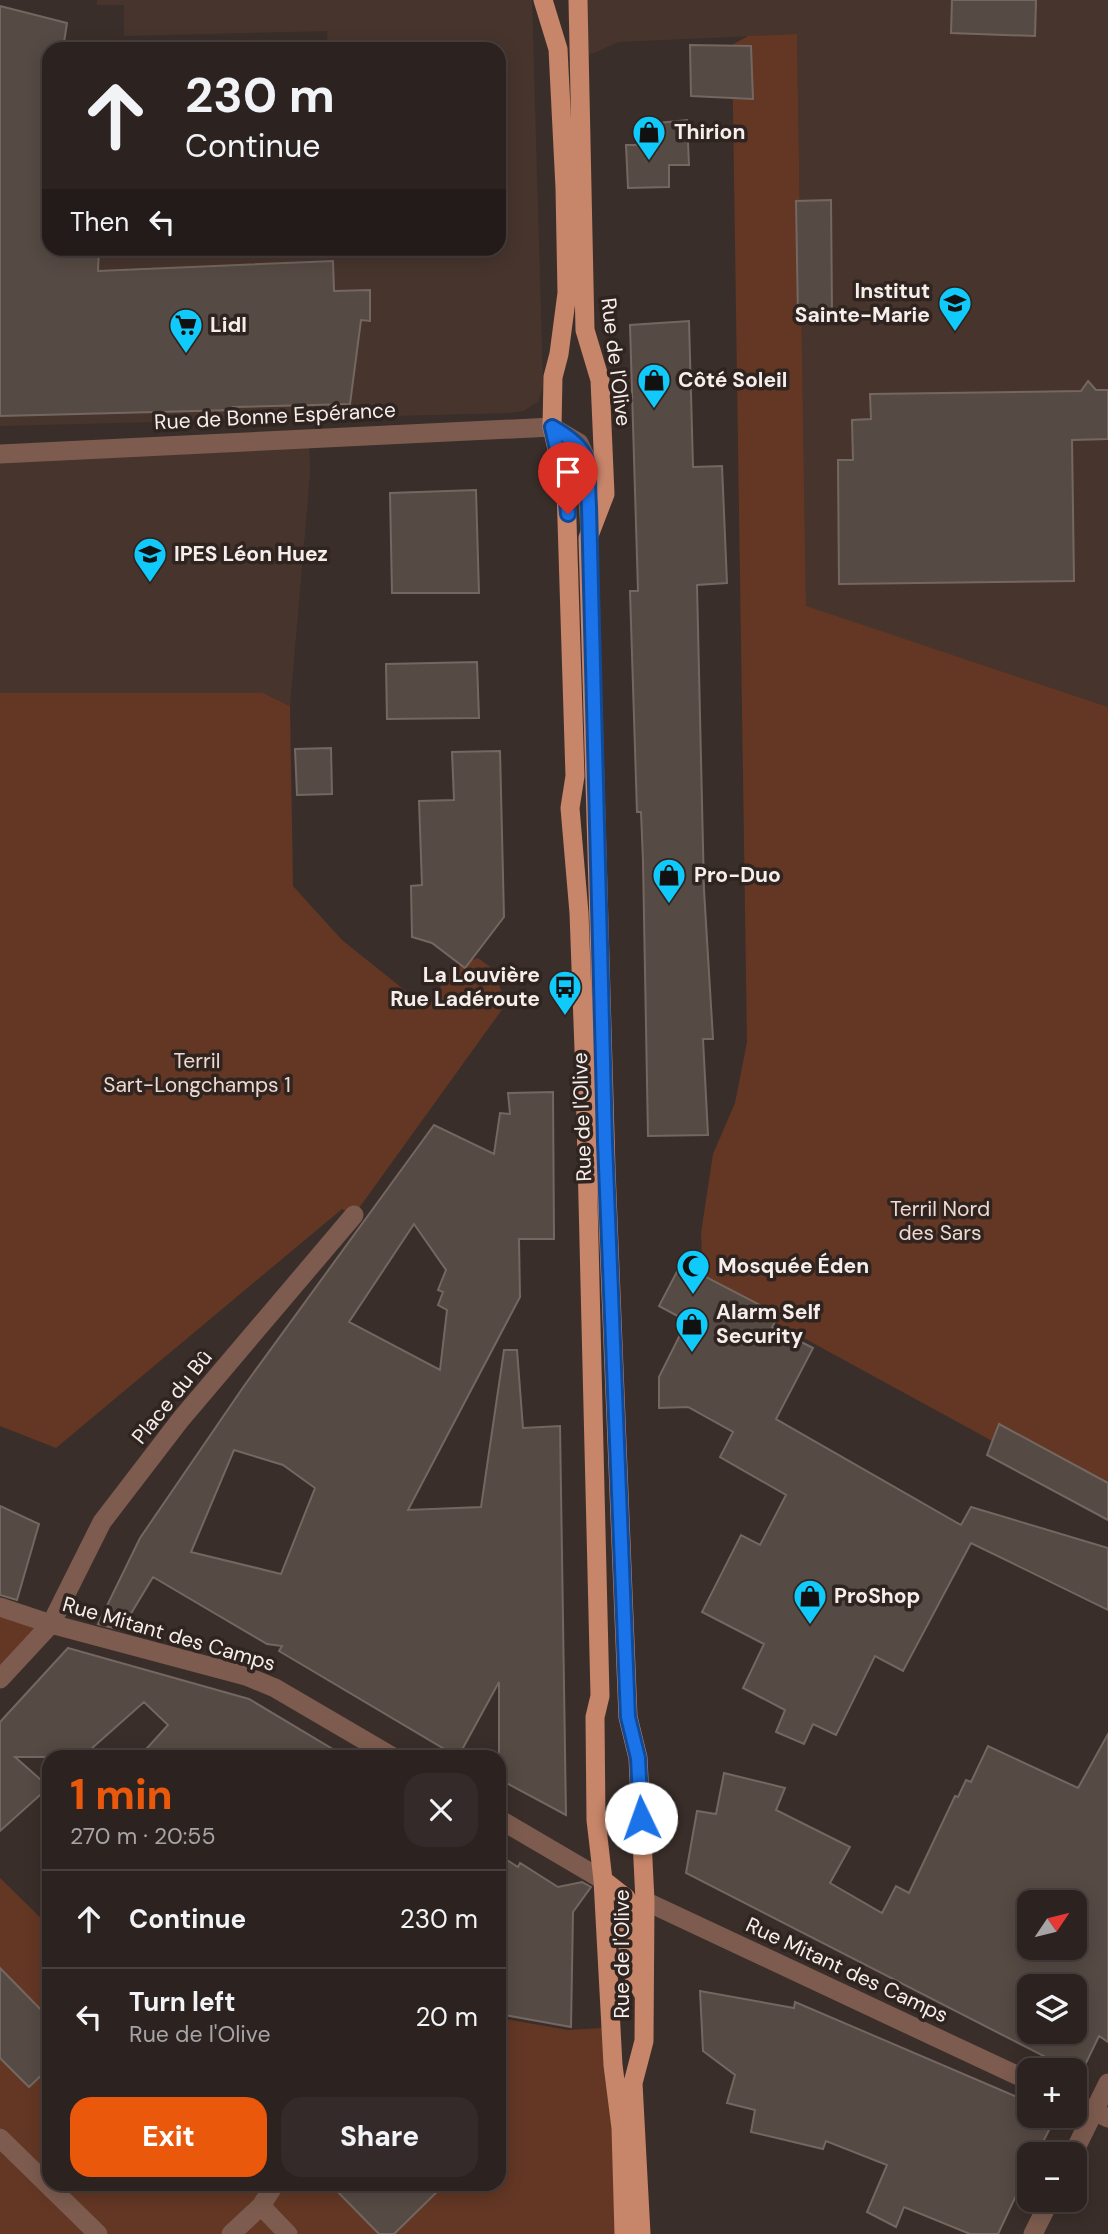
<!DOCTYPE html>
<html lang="en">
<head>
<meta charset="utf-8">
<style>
  :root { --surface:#2c2220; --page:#342a29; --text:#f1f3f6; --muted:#a6a4a5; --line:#483f3e; --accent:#ea580c }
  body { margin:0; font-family:"DM Sans",sans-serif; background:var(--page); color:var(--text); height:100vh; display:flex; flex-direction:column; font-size:26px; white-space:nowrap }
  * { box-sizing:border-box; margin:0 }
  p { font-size:23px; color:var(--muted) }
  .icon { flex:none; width:38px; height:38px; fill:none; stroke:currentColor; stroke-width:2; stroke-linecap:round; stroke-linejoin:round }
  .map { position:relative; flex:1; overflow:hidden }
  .panel { position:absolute; left:42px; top:1750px; width:464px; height:441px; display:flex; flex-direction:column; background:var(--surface); border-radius:21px; box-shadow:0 4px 18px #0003,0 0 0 2px var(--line) }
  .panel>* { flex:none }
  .hud { position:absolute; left:42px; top:42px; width:464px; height:214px; border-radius:21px; box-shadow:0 4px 18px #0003,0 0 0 2px var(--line); background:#2c2220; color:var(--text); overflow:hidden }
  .needle { width:46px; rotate:55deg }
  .buttons { position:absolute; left:1017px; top:1890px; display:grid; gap:14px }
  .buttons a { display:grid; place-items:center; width:70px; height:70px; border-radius:14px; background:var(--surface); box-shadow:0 4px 18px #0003,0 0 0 2px var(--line); font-size:35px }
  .pin { position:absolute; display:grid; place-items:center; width:60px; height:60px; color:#fff; margin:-72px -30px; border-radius:50% 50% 50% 0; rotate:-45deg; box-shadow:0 0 7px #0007 }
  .pin .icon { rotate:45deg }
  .me { position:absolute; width:77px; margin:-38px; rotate:357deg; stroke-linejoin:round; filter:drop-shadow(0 0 5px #0008) }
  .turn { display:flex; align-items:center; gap:24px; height:147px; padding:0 28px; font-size:32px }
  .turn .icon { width:91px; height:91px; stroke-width:2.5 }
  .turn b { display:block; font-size:49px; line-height:60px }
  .then { display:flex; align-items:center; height:66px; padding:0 28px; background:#0003; gap:14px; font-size:26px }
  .round { display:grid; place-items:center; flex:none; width:74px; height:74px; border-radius:21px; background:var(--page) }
  .head { display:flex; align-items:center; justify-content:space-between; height:119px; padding:0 28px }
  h1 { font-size:42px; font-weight:800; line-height:52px; color:var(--accent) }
  .primary-button { display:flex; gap:14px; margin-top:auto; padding:14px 28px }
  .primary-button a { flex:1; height:80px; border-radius:21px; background:var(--accent); color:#fff; font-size:28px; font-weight:800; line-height:80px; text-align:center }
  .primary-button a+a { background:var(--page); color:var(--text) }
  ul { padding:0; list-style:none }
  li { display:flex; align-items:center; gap:21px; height:98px; padding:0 28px; border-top:2px solid var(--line) }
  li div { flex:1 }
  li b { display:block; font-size:26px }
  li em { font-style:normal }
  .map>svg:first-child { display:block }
</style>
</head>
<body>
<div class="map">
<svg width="1108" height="2234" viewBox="0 0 1108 2234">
  <rect width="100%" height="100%" fill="#3a2e2a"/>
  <path fill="#47352d" d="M 97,0 L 532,0 L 543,386 L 538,402 L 523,411 L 509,413 L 0,426 L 0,294 L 64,249 L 499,248 L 499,49 L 328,49 L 327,31 L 124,36 L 124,5 L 97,5 Z
    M 578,0 L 1108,0 L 1108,707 L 806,607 L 797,34 L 619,42 L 579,59 Z
    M 309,436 L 310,474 L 290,706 L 263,693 L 0,693 L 0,454 Z"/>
  <path fill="#633724" d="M 797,34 L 806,606 L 1108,707 L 1108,1504 L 703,1283 L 701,1233 L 713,1154 L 735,1103 L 747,1042 L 732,45 L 748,36 Z
    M 0,693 L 263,693 L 290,706 L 293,886 L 342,940 L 427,1008 L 452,968 L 478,958 L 493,969 L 506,1004 L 354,1215 L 342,1209 L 56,1448 L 0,1426 Z
    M 0,1607 L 51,1624 L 0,1679 Z
    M 0,1878 L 49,1926 L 49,2184 L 499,2184 L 499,2018 L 568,2030 L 619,2027 L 624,2234 L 0,2234 Z"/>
  <path fill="#564a44" stroke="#746761" stroke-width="2" fill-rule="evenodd" d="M 952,0 L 1036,0 L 1035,36 L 951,33 Z
    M 0,6 L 67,23 L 63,49 L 49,49 L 49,248 L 99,248 L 98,271 L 333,261 L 334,291 L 370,290 L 370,321 L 361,320 L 350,404 L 233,407 L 233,410 L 0,416 Z
    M 690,45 L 751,46 L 753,99 L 691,96 Z
    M 687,120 L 689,165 L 669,165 L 669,187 L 628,188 L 626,145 L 636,145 L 648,124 Z
    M 831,200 L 832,316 L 798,316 L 796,201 Z
    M 689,321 L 693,467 L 722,466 L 727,583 L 697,585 L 704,890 L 713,1039 L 703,1039 L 708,1135 L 648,1136 L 643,861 L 641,812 L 637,812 L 630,591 L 638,591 L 630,325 Z
    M 1088,381 L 1096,390 L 1108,390 L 1108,439 L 1072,440 L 1074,581 L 839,584 L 838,460 L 853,460 L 852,420 L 871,419 L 870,394 L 1081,391 Z
    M 476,490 L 479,593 L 392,593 L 390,493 Z
    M 477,662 L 479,718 L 387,719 L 386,664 Z
    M 331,748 L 332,794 L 297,795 L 295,749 Z
    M 500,751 L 504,917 L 465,968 L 432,943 L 412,937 L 411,886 L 422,885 L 419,801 L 454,800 L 452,752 Z
    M 553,1092 L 554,1239 L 519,1239 L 520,1297 L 408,1510 L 481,1507 L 504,1350 L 517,1350 L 523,1428 L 560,1426 L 566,1815 L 499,1779 L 499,1682 L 458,1757 L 279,1651 L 282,1646 L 267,1644 L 153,1577 L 121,1630 L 98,1624 L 140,1538 L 244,1386 L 434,1125 L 494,1154 L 500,1113 L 510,1114 L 508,1093 ZM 414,1224 L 446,1270 L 438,1290 L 443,1292 L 438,1305 L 447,1310 L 440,1370 L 349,1322 ZM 234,1450 L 283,1465 L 315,1488 L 281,1574 L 191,1552 Z
    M 681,1264 L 779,1315 L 772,1327 L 813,1348 L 776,1419 L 961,1525 L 971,1507 L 1108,1548 L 1108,1610 L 971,1543 L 903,1671 L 875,1656 L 836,1735 L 813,1724 L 804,1744 L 776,1732 L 785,1710 L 743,1688 L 764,1644 L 702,1612 L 741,1535 L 760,1545 L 786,1495 L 720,1457 L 733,1432 L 688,1407 L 659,1408 L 659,1377 L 687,1321 L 659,1306 Z
    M 999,1424 L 1108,1483 L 1108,1520 L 987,1455 Z
    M 0,1506 L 39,1524 L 17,1600 L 0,1595 Z
    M 68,1648 L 249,1699 L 346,1757 L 139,1757 L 168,1725 L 144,1702 L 82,1757 L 15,1757 L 49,1787 L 0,1831 L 0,1722 Z
    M 1108,1734 L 1108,2042 L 1099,2036 L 1086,2063 L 1069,2069 L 686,1873 L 697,1811 L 716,1814 L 724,1773 L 785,1788 L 776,1810 L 850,1847 L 830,1883 L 882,1913 L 896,1886 L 909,1893 L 955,1796 L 958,1797 L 966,1780 L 971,1782 L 988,1746 L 1078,1788 ZM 1029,1902 L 1074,1902 L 1074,1948 L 1029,1948 ZM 1029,1986 L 1074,1986 L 1074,2032 L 1029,2032 Z
    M 499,1855 L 518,1867 L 520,1863 L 558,1887 L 582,1882 L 591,1887 L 573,1912 L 571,2027 L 499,2014 L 499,1975 L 503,1952 L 499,1950 Z
    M 0,1968 L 49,2018 L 49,2068 L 29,2087 L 0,2058 Z
    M 700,1991 L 794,2008 L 795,2002 L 1029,2102 L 1029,2116 L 1056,2116 L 1037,2154 L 1029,2154 L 1029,2168 L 998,2234 L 970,2234 L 904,2207 L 896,2227 L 867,2212 L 887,2165 L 826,2141 L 823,2149 L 751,2132 L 755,2110 L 727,2103 L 735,2075 L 703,2051 Z
    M 330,2184 L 445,2184 L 394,2234 L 379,2234 Z"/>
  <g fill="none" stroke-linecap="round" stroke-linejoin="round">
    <path stroke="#7d5c4f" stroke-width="19" d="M 0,454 L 552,427 L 579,443 L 585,456 L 590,533
      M 0,1607 L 51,1624 L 246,1676 L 275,1688 L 393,1757
      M 0,1679 L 51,1624 L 102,1522 L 181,1419 L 354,1215
      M 499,1819 L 603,1880
      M 645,1901 L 1029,2081
      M 1074,2102 L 1108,2118
      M 0,2138 L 98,2234
      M 261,2206 L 288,2234
      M 231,2234 L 261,2206 L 275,2184"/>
    <path stroke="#7d5c4f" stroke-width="19" d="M 1073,2154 L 1108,2083
      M 1033,2234 L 1050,2200"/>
    <path stroke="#c78569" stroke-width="19" d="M 543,0 L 558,49 L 565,188 L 567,293 L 559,354 L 553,377 L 552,427 L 566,489 L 575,776 L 570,808 L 579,913 L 585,1077 L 600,1696 L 595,1717 L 596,1820 L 603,1880 L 613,2065 L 621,2128 L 624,2234
      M 578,0 L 585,330 L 600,380 L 605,494 L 588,538 L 606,1169 L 628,1717 L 638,1758 L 645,1901 L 644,2041 L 633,2083 L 641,2234
      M 603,1880 L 626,1898 L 629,1967 L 644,1995"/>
  </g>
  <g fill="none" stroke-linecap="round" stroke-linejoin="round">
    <defs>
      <path id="route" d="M 568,514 L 566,489 L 552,427 C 595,452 586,460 589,507 L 605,1142 L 628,1717 L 638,1758 L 641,1818"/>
    </defs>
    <use href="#route" stroke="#114b97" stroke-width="18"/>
    <use href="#route" stroke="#1a73e8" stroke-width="12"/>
  </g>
  <defs>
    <symbol id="shop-pin" viewBox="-11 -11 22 30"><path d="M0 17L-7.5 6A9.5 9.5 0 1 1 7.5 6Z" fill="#0fcafa" stroke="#302420"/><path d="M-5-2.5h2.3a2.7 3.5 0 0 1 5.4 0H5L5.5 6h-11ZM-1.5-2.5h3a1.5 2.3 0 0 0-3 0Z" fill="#111"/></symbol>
    <symbol id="school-pin" viewBox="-11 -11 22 30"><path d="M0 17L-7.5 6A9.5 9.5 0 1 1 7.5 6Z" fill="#0fcafa" stroke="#302420"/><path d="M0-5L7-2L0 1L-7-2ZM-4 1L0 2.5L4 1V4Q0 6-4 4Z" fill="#111"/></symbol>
    <symbol id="supermarket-pin" viewBox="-11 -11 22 30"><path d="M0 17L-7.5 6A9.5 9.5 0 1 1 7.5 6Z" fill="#0fcafa" stroke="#302420"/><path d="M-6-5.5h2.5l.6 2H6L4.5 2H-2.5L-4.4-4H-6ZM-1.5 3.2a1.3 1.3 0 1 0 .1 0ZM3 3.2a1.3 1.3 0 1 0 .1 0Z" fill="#111"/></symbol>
    <symbol id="bus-pin" viewBox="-11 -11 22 30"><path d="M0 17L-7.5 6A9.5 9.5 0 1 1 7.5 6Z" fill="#0fcafa" stroke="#302420"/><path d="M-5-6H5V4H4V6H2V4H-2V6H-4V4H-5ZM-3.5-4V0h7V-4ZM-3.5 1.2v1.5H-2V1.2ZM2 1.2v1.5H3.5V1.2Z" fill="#111"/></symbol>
    <symbol id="mosque-pin" viewBox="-11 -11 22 30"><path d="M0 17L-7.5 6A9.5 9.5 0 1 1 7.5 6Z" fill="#0fcafa" stroke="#302420"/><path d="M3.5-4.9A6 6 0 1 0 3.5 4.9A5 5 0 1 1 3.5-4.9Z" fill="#111"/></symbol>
  </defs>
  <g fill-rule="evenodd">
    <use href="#shop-pin" x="630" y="113" width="38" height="52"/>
    <use href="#school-pin" x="936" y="284" width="38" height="52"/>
    <use href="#supermarket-pin" x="167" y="306" width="38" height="52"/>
    <use href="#shop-pin" x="635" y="361" width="38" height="52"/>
    <use href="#school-pin" x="131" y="535" width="38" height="52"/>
    <use href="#shop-pin" x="650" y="856" width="38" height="52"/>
    <use href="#bus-pin" x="546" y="968" width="38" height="52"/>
    <use href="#mosque-pin" x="674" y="1247" width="38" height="52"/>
    <use href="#shop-pin" x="673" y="1305" width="38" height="52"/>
    <use href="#shop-pin" x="791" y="1577" width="38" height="52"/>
  </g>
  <g text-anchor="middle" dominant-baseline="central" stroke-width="7" stroke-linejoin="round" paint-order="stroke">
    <g font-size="21" font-weight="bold" fill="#f6eeeb" stroke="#302420" text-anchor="start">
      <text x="674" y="132">Thirion</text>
      <text x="930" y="291" text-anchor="end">Institut<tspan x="930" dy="24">Sainte-Marie</tspan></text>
      <text x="210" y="325">Lidl</text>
      <text x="678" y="380">Côté Soleil</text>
      <text x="174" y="554">IPES Léon Huez</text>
      <text x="694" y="875">Pro-Duo</text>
      <text x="540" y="975" text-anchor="end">La Louvière<tspan x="540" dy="24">Rue Ladéroute</tspan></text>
      <text x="718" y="1266">Mosquée Éden</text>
      <text x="716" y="1312">Alarm Self<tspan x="716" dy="24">Security</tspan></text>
      <text x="834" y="1596">ProShop</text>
    </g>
    <g font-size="21" fill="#f6eeeb" stroke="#302420">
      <text transform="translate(616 362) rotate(83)">Rue de l'Olive</text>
      <text transform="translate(275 416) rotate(-3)">Rue de Bonne Espérance</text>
      <text transform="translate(582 1117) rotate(-92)">Rue de l'Olive</text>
      <text transform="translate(172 1397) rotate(-51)">Place du Bû</text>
      <text transform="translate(169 1634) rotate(16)">Rue Mitant des Camps</text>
      <text transform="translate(622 1954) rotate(-90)">Rue de l'Olive</text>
      <text transform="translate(847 1970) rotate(25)">Rue Mitant des Camps</text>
    </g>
    <g font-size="21" fill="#efd9d0" stroke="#302420">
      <text x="197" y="1061">Terril<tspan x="197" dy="24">Sart-Longchamps 1</tspan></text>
      <text x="940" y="1209">Terril Nord<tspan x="940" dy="24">des Sars</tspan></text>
    </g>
  </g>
</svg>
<div class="buttons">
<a><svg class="needle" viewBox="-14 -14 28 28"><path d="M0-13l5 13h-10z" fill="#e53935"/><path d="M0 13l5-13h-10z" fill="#a6a4a5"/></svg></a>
<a><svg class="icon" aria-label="layers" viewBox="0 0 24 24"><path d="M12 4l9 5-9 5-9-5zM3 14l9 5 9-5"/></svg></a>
<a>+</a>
<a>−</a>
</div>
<div class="pin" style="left:568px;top:514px;background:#d93025"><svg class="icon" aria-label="arrive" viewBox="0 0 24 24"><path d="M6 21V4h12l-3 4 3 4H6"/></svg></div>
<svg class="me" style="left:641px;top:1818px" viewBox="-20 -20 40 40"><circle r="19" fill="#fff"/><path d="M0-13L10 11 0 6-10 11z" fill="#1a73e8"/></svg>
<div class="hud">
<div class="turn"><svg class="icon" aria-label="ahead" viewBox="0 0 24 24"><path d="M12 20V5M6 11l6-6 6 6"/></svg><div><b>230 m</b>Continue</div></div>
<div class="then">Then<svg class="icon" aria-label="left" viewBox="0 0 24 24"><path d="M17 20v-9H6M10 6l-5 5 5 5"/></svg></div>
</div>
<section class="panel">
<div class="head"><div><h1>1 min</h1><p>270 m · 20:55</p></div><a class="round"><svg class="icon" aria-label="close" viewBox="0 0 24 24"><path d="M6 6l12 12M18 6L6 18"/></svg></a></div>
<ul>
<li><svg class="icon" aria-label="ahead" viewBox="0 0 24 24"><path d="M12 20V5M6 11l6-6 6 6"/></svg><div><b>Continue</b></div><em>230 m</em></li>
<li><svg class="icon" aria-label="left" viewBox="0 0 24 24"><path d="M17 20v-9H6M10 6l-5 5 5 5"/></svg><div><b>Turn left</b><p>Rue de l'Olive</p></div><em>20 m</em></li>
</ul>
<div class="primary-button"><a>Exit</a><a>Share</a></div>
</section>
</div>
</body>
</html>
